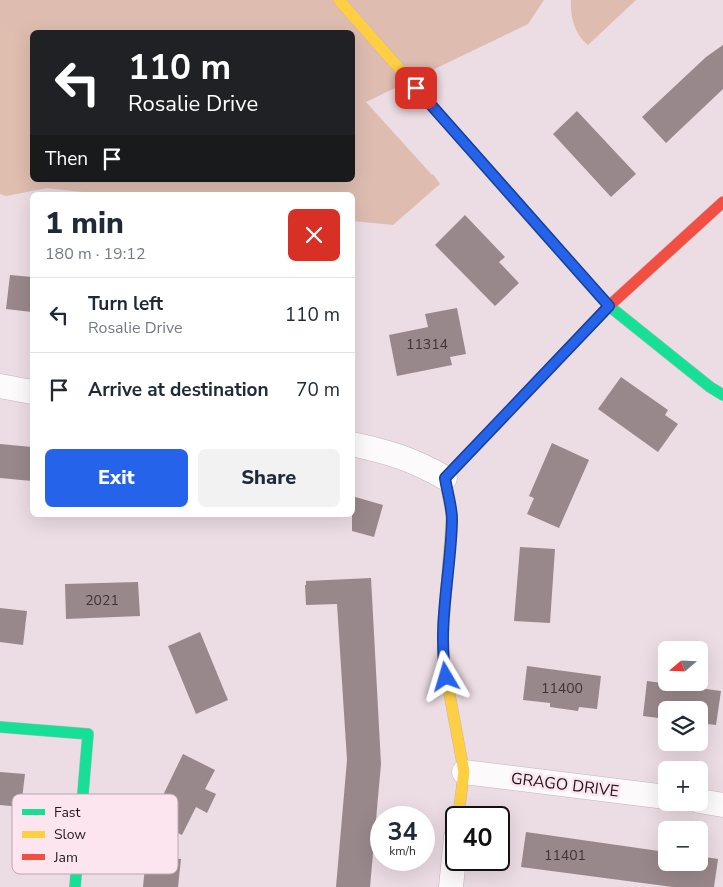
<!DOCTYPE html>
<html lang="en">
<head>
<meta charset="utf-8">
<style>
  :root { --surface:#fff; --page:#f2f2f3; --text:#1f2937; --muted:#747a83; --line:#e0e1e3; --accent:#2563eb }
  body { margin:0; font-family:"Nunito Sans",sans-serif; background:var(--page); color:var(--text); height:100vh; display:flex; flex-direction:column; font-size:19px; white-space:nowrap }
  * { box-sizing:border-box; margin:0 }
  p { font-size:16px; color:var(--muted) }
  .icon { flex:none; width:28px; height:28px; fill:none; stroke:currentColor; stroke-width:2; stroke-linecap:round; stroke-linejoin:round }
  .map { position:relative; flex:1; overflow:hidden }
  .drawer { position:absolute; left:30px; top:192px; width:325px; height:325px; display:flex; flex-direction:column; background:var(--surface); border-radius:8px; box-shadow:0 5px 20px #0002 }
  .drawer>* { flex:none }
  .guide { position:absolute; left:30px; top:30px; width:325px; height:152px; border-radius:8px; box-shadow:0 5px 20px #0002; background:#202124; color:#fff; overflow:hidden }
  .needle { width:32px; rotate:251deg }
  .tools { position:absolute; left:658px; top:641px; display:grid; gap:10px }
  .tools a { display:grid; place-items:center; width:50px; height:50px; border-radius:8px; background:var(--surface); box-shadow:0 5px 20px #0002; font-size:25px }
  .speed { position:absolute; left:370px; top:806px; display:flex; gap:10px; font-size:25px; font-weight:700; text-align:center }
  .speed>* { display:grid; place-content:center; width:65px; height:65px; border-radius:50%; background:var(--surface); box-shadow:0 5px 20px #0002; line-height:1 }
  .speed small { font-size:12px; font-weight:400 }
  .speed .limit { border:2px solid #111; border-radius:8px; background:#fff; color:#111 }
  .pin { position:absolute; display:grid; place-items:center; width:42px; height:42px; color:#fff; margin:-21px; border-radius:10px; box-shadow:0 2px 8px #0006 }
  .me { position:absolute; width:55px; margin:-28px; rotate:353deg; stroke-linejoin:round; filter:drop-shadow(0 0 4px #0008) }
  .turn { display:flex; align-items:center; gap:18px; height:105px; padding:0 15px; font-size:22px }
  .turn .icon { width:65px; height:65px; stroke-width:2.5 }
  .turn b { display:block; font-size:35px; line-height:42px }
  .then { display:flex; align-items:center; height:48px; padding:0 15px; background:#0003; gap:10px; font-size:19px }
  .round { display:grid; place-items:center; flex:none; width:52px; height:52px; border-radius:8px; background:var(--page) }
  .summary { display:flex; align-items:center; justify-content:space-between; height:85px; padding:0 15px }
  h1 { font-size:30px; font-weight:800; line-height:38px }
  .button { display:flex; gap:10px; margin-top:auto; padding:10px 15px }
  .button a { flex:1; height:58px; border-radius:8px; background:var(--accent); color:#fff; font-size:20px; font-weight:800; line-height:58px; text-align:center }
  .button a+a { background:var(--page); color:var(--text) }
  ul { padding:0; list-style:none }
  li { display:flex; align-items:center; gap:15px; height:75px; padding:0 15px; border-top:1px solid var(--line) }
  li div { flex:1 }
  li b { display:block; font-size:19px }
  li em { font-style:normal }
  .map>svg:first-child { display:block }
</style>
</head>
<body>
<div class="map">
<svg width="723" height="887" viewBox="0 0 723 887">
  <rect width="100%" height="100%" fill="#ecdce3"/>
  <path fill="#debdb0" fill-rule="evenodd" d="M 0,0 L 544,0 L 528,24 L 366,102 L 432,175 L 433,174 L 440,184 L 393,225 L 353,221 L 352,195 L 110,195 L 0,183 ZM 32,32 L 352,32 L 352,180 L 32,180 Z
    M 571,0 L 636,0 L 588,45 C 575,35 570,17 571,0 Z"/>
  <path fill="#dfbdaf" d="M 0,21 L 32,53 L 32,180 L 89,180 L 6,196 L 0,194 Z"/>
  <path fill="#99888b" d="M 723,45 L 723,89 L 666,143 L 642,117 L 706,57 Z
    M 577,111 L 636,174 L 611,197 L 553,134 Z
    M 465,215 L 505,257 L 499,262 L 519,283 L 495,306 L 435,245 Z
    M 10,275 L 32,277 L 32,312 L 6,309 Z
    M 457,308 L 466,354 L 450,357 L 452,365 L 397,376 L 389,335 L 428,327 L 425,314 Z
    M 621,377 L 668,410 L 665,415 L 678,424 L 658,452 L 598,409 Z
    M 552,443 L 589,460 L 559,528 L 527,514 L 534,498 L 529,496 Z
    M 0,444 L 32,447 L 32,481 L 0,478 Z
    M 352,496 L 383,505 L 374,537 L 352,531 Z
    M 520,547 L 555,549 L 550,623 L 514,621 Z
    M 371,578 L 381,764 L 370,887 L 336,887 L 347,760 L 337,604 L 306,605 L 305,585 L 306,585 L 306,581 Z
    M 138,582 L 140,616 L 66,619 L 65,584 Z
    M 0,608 L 27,611 L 23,645 L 0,642 Z
    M 200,632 L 228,700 L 196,714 L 168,646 Z
    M 527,666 L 601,676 L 597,709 L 579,707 L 578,711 L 550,707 L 550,703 L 523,700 Z
    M 647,681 L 721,691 L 716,725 L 699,723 L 699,710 L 666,710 L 666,719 L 643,716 Z
    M 183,754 L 215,770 L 205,789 L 216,794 L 207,813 L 196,807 L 182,835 L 151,820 Z
    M 0,772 L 25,774 L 21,807 L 0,805 Z
    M 526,832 L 666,852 L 666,862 L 699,862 L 699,856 L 718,859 L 714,887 L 673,887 L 521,867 Z
    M 146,856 L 181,859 L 178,887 L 143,887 Z"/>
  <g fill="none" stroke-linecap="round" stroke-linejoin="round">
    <defs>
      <path id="street" d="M 0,386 L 32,392
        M 352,444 C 388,452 413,459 445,478
        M 464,772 L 666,797
        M 699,801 L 723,805
        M 451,887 L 456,837"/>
      <path id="fast" d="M 543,232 L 609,306 L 710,387 L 723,395
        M 0,727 L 88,734 L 75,887"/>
      <path id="slow" d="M 339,0 L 543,232
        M 458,818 L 464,772 L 443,659 L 443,631 L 452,517 L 445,478 L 495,426"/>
      <path id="jam" d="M 495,426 L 609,306 L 723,202"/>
    </defs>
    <use href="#street" stroke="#c3b6bb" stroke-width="25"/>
    <use href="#fast" stroke="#c3b6bb" stroke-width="12"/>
    <use href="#slow" stroke="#c3b6bb" stroke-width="12"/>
    <use href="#jam" stroke="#c3b6bb" stroke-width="12"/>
    <use href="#street" stroke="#fcfafb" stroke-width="24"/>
    <use href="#fast" stroke="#16e098" stroke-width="11"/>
    <use href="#slow" stroke="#ffcf43" stroke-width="11"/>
    <use href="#jam" stroke="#f24e42" stroke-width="11"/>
  </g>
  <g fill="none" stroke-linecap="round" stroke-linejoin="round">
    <defs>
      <path id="route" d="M 416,88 L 609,306 L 445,478 C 447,491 452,506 452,520 C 451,572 437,625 446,677"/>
    </defs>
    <use href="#route" stroke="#184099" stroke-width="12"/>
    <use href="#route" stroke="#2563eb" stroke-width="9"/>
  </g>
  <g text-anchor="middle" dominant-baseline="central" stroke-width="5" stroke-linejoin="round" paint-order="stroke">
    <g font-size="14" fill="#3e3337">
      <text x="427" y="344">11314</text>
      <text x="102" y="600">2021</text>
      <text x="562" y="688">11400</text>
      <text x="565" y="855">11401</text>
    </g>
    <g font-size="16" fill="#20171b" stroke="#fce5ef">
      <text transform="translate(565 785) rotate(7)">GRAGO DRIVE</text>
    </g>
  </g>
  <rect x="12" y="794" width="166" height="80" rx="8" fill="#fce5ef" stroke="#baa7af" stroke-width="1"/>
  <rect x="22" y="809" width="23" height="6" fill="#16e098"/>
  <rect x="22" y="831" width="23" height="7" fill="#ffcf43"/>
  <rect x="22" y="854" width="23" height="6" fill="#f24e42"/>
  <g font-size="14" fill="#20171b">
    <text x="54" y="817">Fast</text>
    <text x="54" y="839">Slow</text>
    <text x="54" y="862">Jam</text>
  </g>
</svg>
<div class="tools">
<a><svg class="needle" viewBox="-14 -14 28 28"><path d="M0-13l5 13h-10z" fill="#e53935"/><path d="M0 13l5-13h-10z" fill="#747a83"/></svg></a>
<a><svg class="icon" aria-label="layers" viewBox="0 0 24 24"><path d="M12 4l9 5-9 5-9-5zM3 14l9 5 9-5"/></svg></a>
<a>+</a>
<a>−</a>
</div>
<div class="speed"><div>34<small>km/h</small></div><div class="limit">40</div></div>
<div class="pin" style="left:416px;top:88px;background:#d93025"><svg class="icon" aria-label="arrive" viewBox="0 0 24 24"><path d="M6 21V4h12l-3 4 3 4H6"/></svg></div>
<svg class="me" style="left:446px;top:677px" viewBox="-20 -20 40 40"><path d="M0-17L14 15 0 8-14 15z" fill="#2563eb" stroke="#fff" stroke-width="4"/></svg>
<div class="guide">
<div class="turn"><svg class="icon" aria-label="left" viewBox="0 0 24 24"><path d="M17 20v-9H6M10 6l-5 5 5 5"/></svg><div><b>110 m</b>Rosalie Drive</div></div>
<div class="then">Then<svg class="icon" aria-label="arrive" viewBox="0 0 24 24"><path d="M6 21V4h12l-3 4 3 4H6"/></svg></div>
</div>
<section class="drawer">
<div class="summary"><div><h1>1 min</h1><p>180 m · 19:12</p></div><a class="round" style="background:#d93025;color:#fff"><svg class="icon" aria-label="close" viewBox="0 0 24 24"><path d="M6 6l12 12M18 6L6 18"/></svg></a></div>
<ul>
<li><svg class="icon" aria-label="left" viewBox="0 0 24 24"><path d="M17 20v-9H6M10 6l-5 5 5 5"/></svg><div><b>Turn left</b><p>Rosalie Drive</p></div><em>110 m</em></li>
<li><svg class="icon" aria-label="arrive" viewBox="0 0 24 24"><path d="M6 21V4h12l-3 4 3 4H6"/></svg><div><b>Arrive at destination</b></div><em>70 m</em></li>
</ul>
<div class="button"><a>Exit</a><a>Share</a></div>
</section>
</div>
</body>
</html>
